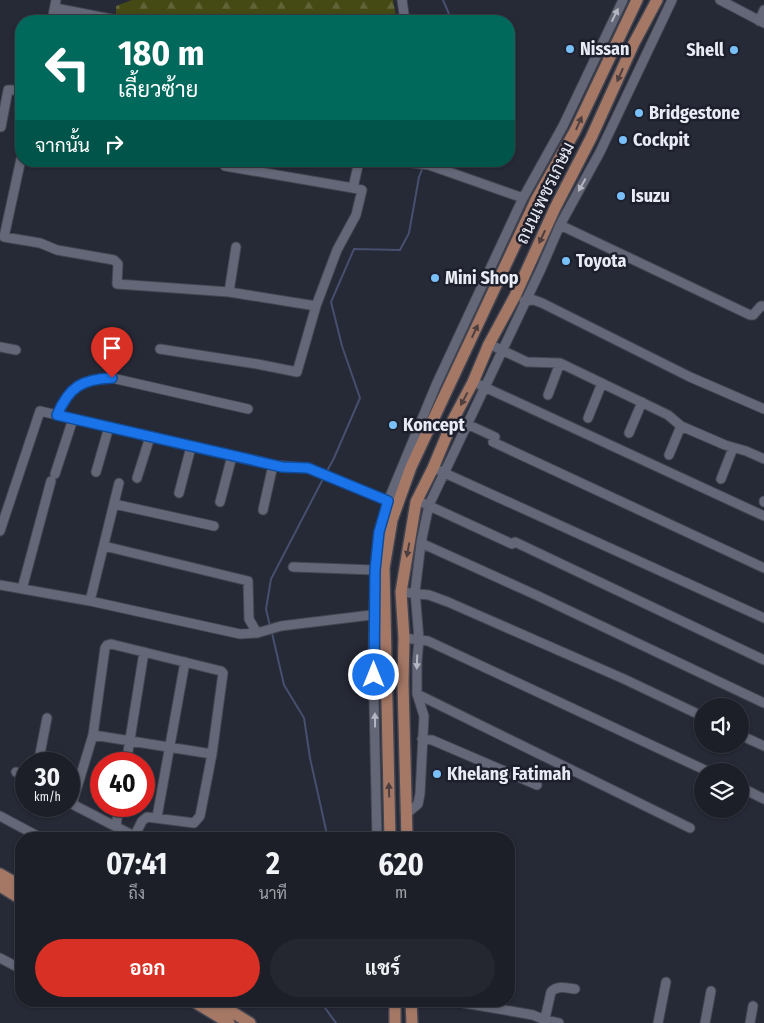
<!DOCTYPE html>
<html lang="th">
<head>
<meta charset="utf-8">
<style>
  :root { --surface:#1c1f28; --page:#252730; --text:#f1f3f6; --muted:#a0a2a8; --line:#3a3d45; --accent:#d93025 }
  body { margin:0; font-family:"Fira Sans Condensed",Sarabun,sans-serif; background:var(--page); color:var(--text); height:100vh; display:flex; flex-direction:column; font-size:19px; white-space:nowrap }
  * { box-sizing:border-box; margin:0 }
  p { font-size:16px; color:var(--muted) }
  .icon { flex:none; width:28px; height:28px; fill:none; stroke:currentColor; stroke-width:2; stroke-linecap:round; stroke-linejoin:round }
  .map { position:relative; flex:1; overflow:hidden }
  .details { position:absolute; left:15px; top:832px; width:500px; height:175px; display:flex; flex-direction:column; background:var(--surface); border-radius:20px; box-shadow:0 1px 4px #0004,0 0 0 1px var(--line) }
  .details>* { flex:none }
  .banner { position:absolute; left:15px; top:15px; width:500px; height:152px; border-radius:20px; box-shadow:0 1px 4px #0004,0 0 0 1px var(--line); background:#00695c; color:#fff; overflow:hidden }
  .controls { position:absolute; left:694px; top:698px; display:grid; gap:10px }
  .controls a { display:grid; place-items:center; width:55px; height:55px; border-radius:50%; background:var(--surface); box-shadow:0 1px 4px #0004,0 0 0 1px var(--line); font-size:25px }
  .speed { position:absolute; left:15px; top:752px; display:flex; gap:10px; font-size:25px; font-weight:700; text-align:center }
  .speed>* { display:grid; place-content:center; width:65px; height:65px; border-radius:50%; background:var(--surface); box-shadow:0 1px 4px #0004,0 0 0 1px var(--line); line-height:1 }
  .speed small { font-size:12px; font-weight:400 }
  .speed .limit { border:8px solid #d22; background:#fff; color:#111 }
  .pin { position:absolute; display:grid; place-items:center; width:42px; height:42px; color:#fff; margin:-51px -21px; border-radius:50% 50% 50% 0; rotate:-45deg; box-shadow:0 0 5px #0007 }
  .pin .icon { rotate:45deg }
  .me { position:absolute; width:55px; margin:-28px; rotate:0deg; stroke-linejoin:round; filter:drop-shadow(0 0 4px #0008) }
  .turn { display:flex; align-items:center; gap:18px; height:105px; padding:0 20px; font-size:22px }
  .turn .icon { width:65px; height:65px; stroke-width:2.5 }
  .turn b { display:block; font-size:35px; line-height:42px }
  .then { display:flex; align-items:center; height:48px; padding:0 20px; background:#0003; gap:10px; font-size:19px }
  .eta { display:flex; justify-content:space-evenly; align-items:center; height:85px; text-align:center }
  .eta b { font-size:30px; font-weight:700; line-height:35px }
  .action { display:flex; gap:10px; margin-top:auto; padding:10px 20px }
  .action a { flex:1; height:58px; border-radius:30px; background:var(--accent); color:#fff; font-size:20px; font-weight:700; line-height:58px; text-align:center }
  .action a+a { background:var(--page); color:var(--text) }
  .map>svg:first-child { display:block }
</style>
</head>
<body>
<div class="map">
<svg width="764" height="1023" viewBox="0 0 764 1023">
  <defs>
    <pattern id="forest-firs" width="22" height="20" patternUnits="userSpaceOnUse" patternTransform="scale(1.25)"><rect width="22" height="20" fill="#454913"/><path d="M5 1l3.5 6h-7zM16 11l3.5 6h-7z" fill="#606336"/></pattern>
  </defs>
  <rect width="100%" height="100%" fill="#262936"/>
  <path fill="url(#forest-firs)" d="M 132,0 L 393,0 L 397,21 L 352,21 L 338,17 L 322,21 L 116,21 L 116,6 Z"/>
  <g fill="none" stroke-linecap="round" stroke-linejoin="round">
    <path stroke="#464f6e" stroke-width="2" d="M 443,0 L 452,21
      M 326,473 L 334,458 L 360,398 L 342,346 L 331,302 L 354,249 L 400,250 L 409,233 L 419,177 L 423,167
      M 270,626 L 266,609 L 271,579 L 324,477
      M 272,633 L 284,685 L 304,718 L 310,758 L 328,839
      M 320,1001 L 336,1023"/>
    <defs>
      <path id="minor" d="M 402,0 L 405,21
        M 720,0 L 764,23
        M 55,8 L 111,19
        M 52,21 L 56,0
        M 759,21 L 764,10
        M 1,127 L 8,90 L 21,90
        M 21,159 L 4,237 L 40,243 L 57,250 L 114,260 L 118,264 L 117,284 L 229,292 L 316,306
        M 225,161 L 225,166 L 353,188
        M 398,161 L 429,165 L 523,198
        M 560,225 L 750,315 L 753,315 L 761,306 L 764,306
        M 229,292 L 236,247
        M 524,301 L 534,300 L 542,303 L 690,377 L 764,409
        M 489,344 L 527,362 L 560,363 L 668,415 L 681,426 L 725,445 L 746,451 L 764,459
        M 0,347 L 16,350
        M 160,349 L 257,364 L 297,372 L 316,306 L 337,250 L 356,215 L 362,190 L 353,188 L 359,161
        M 480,385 L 764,516
        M 548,395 L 560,363
        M 57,415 C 69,387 82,379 112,378 L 248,409
        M 454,418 L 495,437 L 493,442 L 764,568
        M 588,418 L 602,383
        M 629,433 L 642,402
        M 669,455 L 681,426
        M 438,470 L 764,618
        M 96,472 L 109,427
        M 55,474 L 73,419
        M 137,478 L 150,437
        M 721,479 L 733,448
        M 179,493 L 191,447
        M 220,502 L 232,456
        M 764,502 L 764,501
        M 423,503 L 512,544 L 515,542 L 764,660
        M 114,504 L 214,526
        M 263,510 L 273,465
        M 0,531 L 40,411 L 273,465 L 308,468 L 388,501
        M 421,543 L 536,595 L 764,703
        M 104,546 L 248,581 L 249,619 L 257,633
        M 293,567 L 375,570
        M 0,585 L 90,601 L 240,634 L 257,633 L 281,626 L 379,614
        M 22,589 L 51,481
        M 401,592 L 429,595 L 448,602 L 624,679 L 702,716
        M 90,601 L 119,483
        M 404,638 L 428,641 L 707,771
        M 417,694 L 690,828
        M 93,735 L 212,754
        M 740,735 L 764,746
        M 422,739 L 432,740 L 537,785
        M 38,764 L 47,718
        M 126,764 L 144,652
        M 16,772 L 26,778
        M 740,787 L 764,799
        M 406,814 L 418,804 L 420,794 L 424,716 L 417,694 L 417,662 L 419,639 L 415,592 L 421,543 L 429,505 L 541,269 L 560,225 L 600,152 L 672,0
        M 0,816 L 43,839
        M 157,817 L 185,662
        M 116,826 L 119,806
        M 133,839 L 142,821 L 147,817 L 194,823 L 200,816 L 212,754 L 223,673 L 221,671 L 111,644 L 107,645 L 105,648 L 93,735 L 72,804 L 134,836
        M 377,839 L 373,657 L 375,570 L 379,533 L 388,501 L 436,385 L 523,198 L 563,126 L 623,0
        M 0,958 L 21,969
        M 464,1003 L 533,1015 L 545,1020 L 559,1023
        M 544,1023 L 551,992 C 557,985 567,988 575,989
        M 658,1023 L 666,982
        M 705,1023 L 711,991
        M 750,1023 L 753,1006"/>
      <path id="major" d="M 390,839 L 384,568 L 392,520 L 411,467 L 536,200 L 575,131 L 637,0
        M 407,839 L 403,683 L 404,638 L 401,592 L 416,502 L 433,468 L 454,418 L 473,382 L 489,344 L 515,296 L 555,208 L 591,138 L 634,43 L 657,0
        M 0,874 L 21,886
        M 0,886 L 21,899
        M 193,1001 L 229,1023
        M 214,1001 L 250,1023
        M 395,1001 L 395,1023
        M 411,1001 L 412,1023"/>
    </defs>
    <use href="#minor" stroke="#434551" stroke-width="11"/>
    <use href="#major" stroke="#434551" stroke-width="14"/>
    <use href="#minor" stroke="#646777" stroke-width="9"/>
    <use href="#major" stroke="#a57866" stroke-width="11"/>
  </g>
  <defs><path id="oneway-solid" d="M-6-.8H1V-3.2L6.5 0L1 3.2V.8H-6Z" transform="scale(1.25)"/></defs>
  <g fill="#b4b6c2">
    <use href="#oneway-solid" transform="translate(615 15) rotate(-64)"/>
    <use href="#oneway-solid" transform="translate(582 185) rotate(119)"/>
    <use href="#oneway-solid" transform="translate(417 662) rotate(92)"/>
    <use href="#oneway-solid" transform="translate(375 720) rotate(-91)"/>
  </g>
  <g fill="#4d3e40">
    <use href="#oneway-solid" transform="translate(620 75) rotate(114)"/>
    <use href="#oneway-solid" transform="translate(579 123) rotate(-66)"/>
    <use href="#oneway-solid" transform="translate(542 237) rotate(115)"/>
    <use href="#oneway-solid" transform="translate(475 331) rotate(-65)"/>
    <use href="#oneway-solid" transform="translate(464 399) rotate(118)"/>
    <use href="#oneway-solid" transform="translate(408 550) rotate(100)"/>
    <use href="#oneway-solid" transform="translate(389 790) rotate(-92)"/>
  </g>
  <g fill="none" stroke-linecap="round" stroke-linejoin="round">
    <defs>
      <path id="route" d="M 112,378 C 82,379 69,387 57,415 L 282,467 L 308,468 L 388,501 L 379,532 L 375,570 L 374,675"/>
    </defs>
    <use href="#route" stroke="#114b97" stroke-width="12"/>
    <use href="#route" stroke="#1a73e8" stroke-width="9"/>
  </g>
  <g fill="#79bff8" stroke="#1d1f2c" stroke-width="2">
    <circle cx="570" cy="49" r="5"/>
    <circle cx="734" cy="50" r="5"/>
    <circle cx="639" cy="113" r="5"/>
    <circle cx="623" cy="140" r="5"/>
    <circle cx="621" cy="196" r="5"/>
    <circle cx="566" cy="261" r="5"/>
    <circle cx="435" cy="278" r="5"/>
    <circle cx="393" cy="425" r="5"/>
    <circle cx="437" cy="774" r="5"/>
  </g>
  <g text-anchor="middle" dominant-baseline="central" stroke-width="5" stroke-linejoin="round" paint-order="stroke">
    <g font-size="18" font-weight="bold" fill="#e9ebf4" stroke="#1d1f2c" text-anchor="start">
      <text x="580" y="49">Nissan</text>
      <text x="724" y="50" text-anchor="end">Shell</text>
      <text x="649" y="113">Bridgestone</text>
      <text x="633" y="140">Cockpit</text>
      <text x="631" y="196">Isuzu</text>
      <text x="576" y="261">Toyota</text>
      <text x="445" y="278">Mini Shop</text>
      <text x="403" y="425">Koncept</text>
      <text x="447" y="774">Khelang Fatimah</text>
    </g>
    <g font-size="18" fill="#e9ebf4" stroke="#1d1f2c">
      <text transform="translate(545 193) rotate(-64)">ถนนเพชรเกษม</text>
    </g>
  </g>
</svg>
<div class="controls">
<a><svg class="icon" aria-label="sound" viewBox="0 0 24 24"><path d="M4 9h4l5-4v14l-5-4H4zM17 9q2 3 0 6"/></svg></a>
<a><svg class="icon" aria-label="layers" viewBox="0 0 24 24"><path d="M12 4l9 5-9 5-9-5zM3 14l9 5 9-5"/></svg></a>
</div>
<div class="speed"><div>30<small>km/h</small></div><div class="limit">40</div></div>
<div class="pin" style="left:112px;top:378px;background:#d93025"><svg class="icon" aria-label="arrive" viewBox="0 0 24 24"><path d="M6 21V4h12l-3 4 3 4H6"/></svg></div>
<svg class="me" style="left:374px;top:675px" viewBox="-20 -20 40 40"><circle r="17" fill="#1a73e8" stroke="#fff" stroke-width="3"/><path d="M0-11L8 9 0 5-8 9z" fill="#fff"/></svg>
<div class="banner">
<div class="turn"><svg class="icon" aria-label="left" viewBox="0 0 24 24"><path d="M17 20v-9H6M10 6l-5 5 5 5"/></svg><div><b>180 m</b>เลี้ยวซ้าย</div></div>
<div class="then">จากนั้น<svg class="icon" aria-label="right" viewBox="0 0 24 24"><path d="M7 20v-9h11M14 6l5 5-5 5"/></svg></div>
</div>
<section class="details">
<div class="eta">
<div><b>07:41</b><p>ถึง</p></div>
<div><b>2</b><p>นาที</p></div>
<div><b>620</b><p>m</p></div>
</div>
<div class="action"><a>ออก</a><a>แชร์</a></div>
</section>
</div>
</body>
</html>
